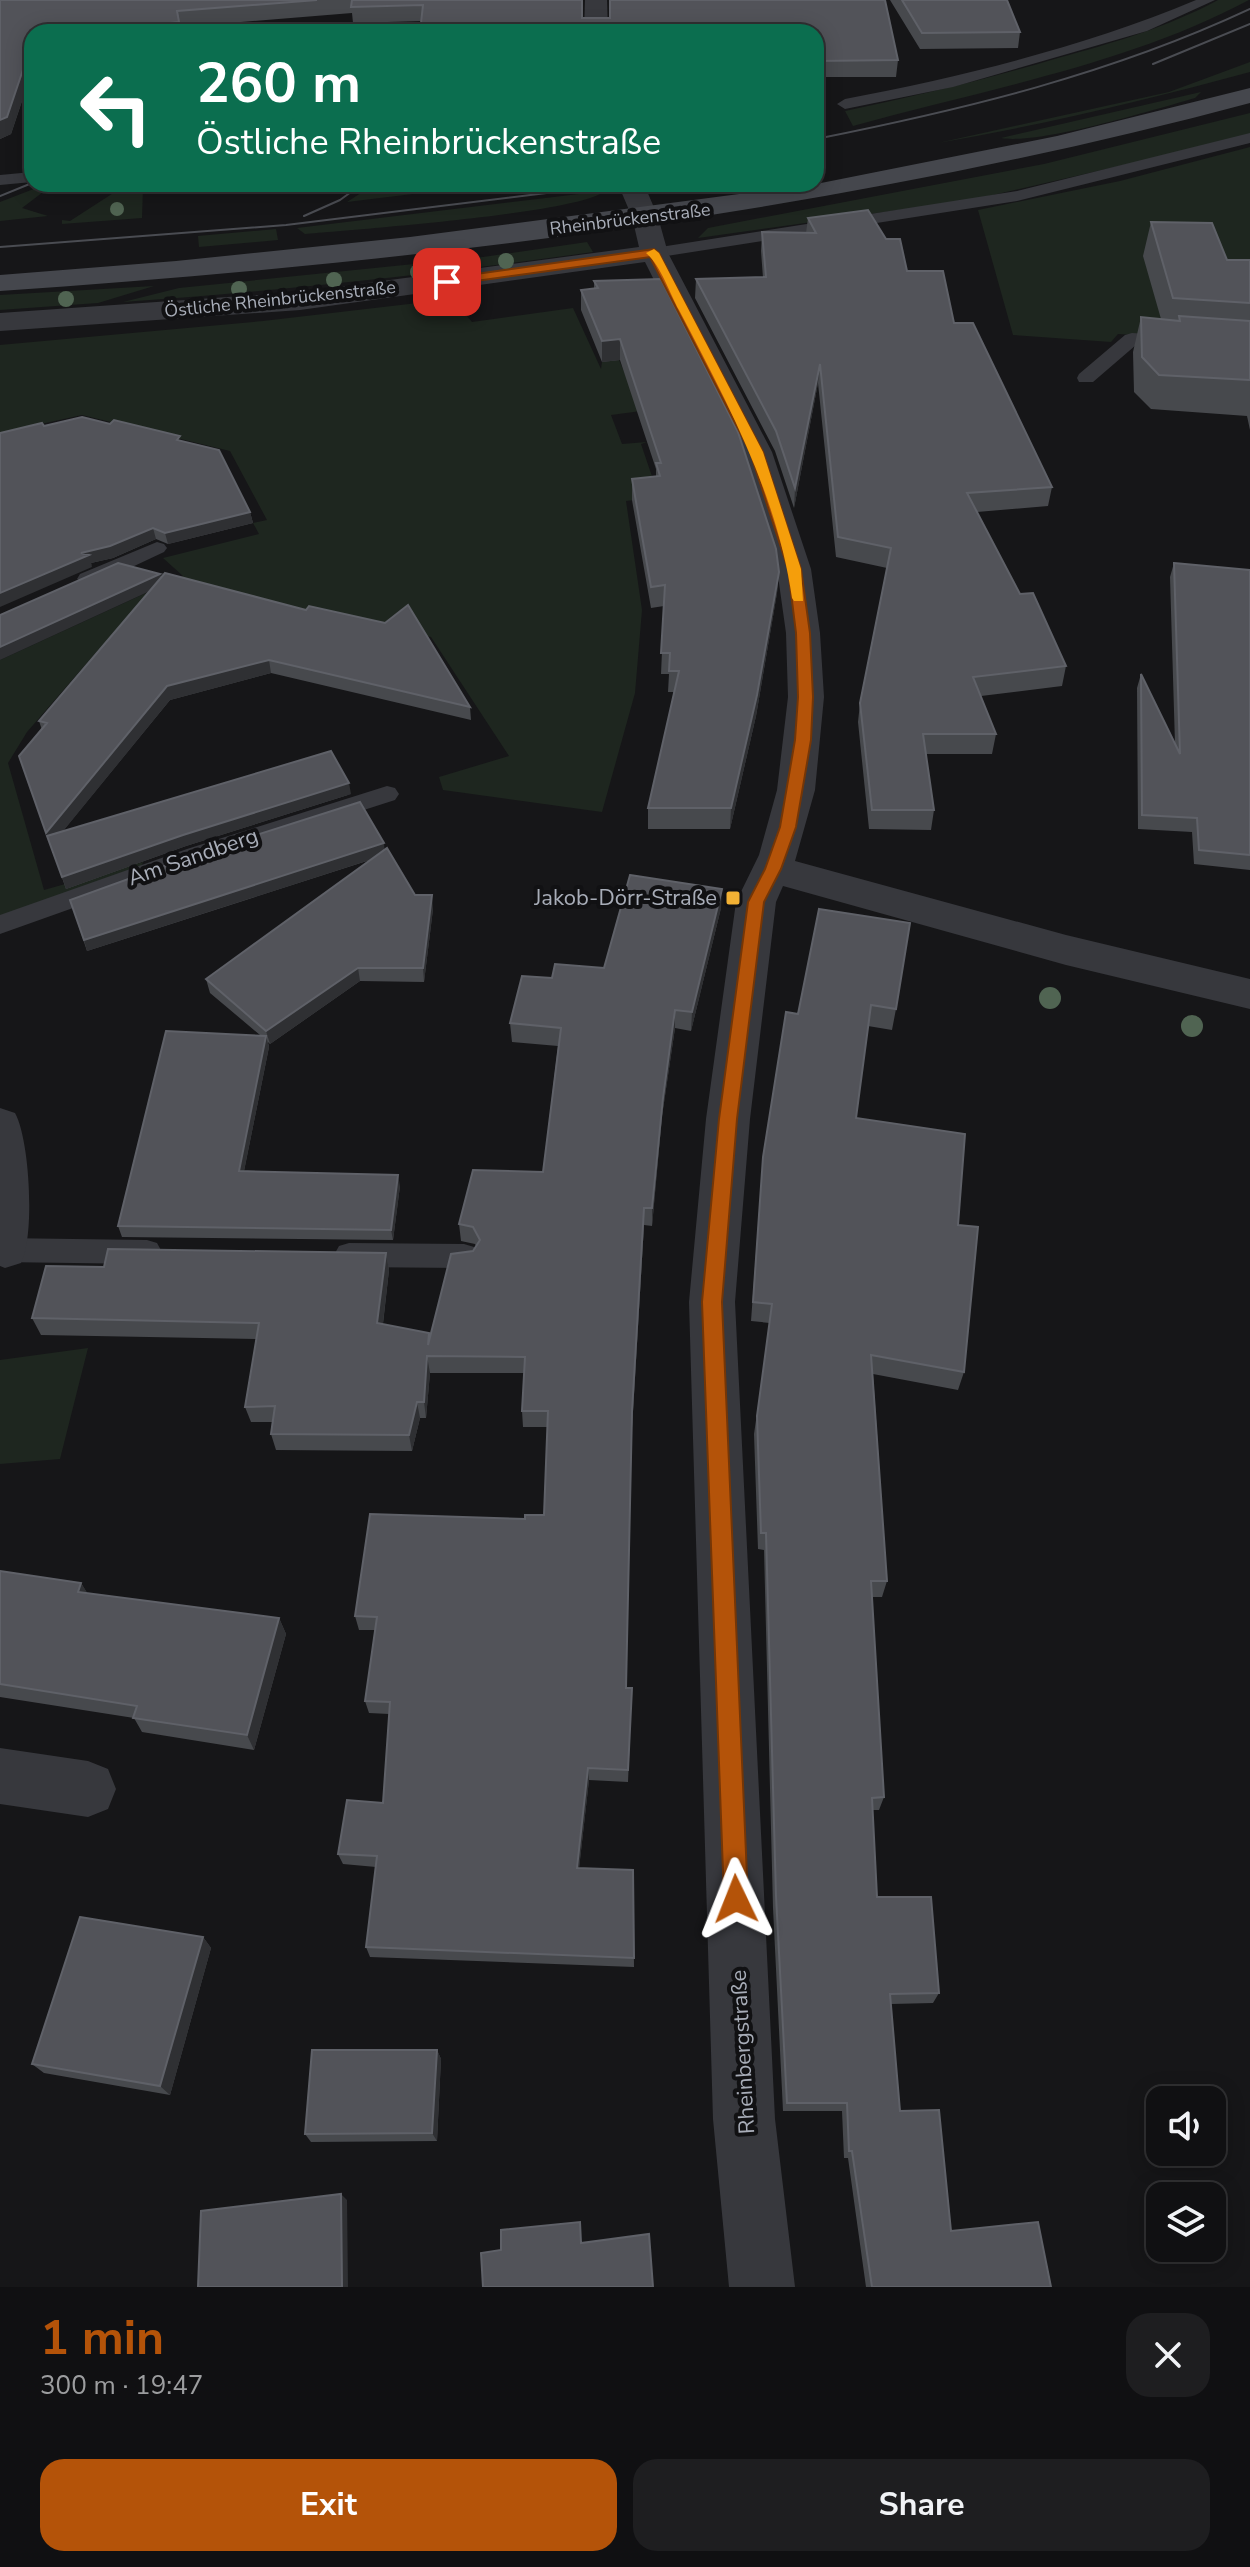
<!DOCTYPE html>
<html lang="en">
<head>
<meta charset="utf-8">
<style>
  :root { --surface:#101012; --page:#1e1e20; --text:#f1f3f6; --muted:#9c9d9f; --line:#303032; --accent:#b45309 }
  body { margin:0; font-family:"Nunito Sans",sans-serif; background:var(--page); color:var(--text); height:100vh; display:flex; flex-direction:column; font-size:30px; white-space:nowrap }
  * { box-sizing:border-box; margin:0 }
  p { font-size:26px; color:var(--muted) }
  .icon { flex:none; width:44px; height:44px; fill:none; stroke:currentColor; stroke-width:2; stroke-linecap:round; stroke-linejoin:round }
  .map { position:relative; height:2287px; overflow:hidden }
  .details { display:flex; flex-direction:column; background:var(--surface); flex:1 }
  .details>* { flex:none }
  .top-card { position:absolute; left:24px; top:24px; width:800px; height:168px; border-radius:24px; box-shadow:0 4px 20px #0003,0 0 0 2px var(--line); background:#0b6e4f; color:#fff; overflow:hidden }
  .buttons { position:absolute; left:1146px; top:2086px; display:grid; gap:16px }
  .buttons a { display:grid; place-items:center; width:80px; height:80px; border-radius:16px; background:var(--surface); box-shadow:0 4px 20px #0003,0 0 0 2px var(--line); font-size:40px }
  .pin { position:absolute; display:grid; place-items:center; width:68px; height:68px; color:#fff; margin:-34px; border-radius:16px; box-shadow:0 4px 12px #0006 }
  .me { position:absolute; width:88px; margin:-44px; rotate:358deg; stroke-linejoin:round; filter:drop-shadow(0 0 6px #0008) }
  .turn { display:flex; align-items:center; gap:28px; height:168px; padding:0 40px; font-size:36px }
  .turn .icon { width:104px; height:104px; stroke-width:2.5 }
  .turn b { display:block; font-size:56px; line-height:68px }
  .round { display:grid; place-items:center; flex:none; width:84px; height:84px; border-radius:24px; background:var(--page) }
  .head { display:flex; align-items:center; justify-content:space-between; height:136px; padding:0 40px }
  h1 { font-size:48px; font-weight:700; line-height:60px; color:var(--accent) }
  .action { display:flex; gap:16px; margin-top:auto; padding:16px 40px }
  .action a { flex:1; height:92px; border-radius:24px; background:var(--accent); color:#fff; font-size:32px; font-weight:700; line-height:92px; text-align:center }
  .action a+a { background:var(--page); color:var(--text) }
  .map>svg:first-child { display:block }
</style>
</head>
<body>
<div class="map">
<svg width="1250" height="2287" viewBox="0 0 1250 2287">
  <rect width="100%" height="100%" fill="#161618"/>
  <path fill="#1e261f" d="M 1218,0 L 1249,0 C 1127,65 985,89 853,126 L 845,111 C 917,96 988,79 1058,58 C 1113,43 1168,27 1218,0 Z
    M 1250,62 L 1250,72 C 1147,100 1043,125 938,143 L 1169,92 Z
    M 1201,92 L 1195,98 C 1153,110 1039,145 1001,138 Z
    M 1250,113 L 1250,136 L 971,200 L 698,238 L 708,228 L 1044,164 Z
    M 1250,147 L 1250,342 L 1118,334 L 1111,342 L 1013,335 L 978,210 L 1120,181 Z
    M 440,184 L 495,184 L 347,202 L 364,191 Z
    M 44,185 L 51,186 L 22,208 L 48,216 L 0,221 L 0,202 Z
    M 143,187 L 142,218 L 62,224 L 62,220 L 70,221 L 118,190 Z
    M 604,191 C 583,213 350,230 305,234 L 297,228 Z
    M 276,229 L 278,240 L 199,247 L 198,236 Z
    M 587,242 L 593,252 C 437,274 281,291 123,302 L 179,288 L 483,257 Z
    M 154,286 L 98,303 L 0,310 L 0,295 Z
    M 452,299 L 472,322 L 573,308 L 601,369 L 602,362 L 619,360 L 641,411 L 611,415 L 622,444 L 647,442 L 641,444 L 659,497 L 626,501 L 642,610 L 635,693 L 602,812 L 443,790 L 439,777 L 509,756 L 431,637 L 319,610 L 189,625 L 99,649 L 27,732 L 8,763 L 44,890 L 143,862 L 140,872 L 0,916 L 0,660 L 183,576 L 163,558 L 259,534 L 253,523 L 267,520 L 230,451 L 82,415 L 0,433 L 0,345 L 263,321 Z
    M 88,1348 L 60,1459 L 0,1464 L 0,1360 Z"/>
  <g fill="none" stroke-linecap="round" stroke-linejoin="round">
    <path fill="#37383d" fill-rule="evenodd" d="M 1196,0 L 1215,0 L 1147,31 L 953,87 L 845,109 L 837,104 L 845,99 C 964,76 1084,47 1196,0 Z
      M 1250,133 L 1250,143 L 1017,201 L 654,258 L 645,253 L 654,248 L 1017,191 Z
      M 32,172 L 32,182 L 0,185 L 0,175 Z
      M 1132,333 L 1250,341 L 1250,353 L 1136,345 L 1093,382 L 1079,382 L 1077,378 L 1079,374 L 1125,335 Z
      M 157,542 L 164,544 L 167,548 L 164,552 L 96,584 L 88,585 L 77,579 L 80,574 Z
      M 387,786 L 395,788 L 399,794 L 395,800 L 205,861 L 0,934 L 0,915 L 187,849 Z
      M 0,1238 L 147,1240 L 157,1243 L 162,1252 L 157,1261 L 147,1264 L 0,1262 Z
      M 349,1243 L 464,1244 L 474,1247 L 479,1256 L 474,1265 L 464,1268 L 349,1267 L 339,1264 L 334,1255 L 339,1246 Z"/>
    <path fill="#37383d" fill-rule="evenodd" d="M 585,0 L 607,0 L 608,32 L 584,32 Z
      M 618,184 L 644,184 L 658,217 L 668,253 L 772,452 L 811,569 L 820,633 L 824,697 L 815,790 L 795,861 L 1066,935 L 1250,979 L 1250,1009 L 1066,965 L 783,886 L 776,902 L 750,1119 L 735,1302 L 775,2119 L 795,2287 L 729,2287 L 713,2119 L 689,1302 L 706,1119 L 736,902 L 759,855 L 777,790 L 788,697 L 786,633 L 777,569 L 740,452 L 645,262 L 300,310 L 0,331 L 0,313 L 300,292 L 639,247 L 632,217 Z
      M 0,1108 L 15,1113 C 30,1140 35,1236 21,1263 L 5,1268 L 0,1266 Z
      M 0,1748 L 88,1761 L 108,1769 L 116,1789 L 108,1809 L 88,1817 L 0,1804 Z"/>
    <path fill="#45474d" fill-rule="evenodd" d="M 1250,88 L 1250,103 C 842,212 421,262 0,291 L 0,275 L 176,261 L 410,237 L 816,184 L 1057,136 Z"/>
    <path stroke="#4a4c52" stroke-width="2" d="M 1153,64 L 1250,24
      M 816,139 C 966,109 1111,74 1250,9
      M 0,196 L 32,183
      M 304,216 L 340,200 L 362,184
      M 0,247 L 286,225 L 620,184"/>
  </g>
  <g fill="#506452">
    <circle cx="117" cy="209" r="7"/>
    <circle cx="506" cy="261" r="8"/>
    <circle cx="418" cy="272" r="8"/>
    <circle cx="334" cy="280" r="8"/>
    <circle cx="239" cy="289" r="8"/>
    <circle cx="66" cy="299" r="8"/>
    <circle cx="1050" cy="998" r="11"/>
    <circle cx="1192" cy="1026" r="11"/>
  </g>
  <path fill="#47494d" d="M 0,0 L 583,0 L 582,18 L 610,18 L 609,0 L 885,0 L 898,60 L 896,77 L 816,77 L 816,32 L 420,32 L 422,21 L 353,23 L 352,13 L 180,27 L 181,32 L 32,32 L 32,71 L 11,134 L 0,139 Z
    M 890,0 L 1007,0 L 1020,32 L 1018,48 L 920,49 Z
    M 808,218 L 886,239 L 907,271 L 954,323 L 1052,487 L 1048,506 L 977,512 L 1020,594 L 1066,666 L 1062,686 L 981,696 L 996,734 L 992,754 L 926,754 L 934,810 L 931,830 L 869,829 L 858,722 L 860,703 L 887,568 L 836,557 L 818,383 L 794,508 L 775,451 L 695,298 L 696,279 L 763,278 L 761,251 L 762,232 L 806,233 Z
    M 1151,222 L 1227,260 L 1250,260 L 1250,430 L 1247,416 L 1151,409 L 1134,392 L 1133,352 L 1141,317 L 1161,319 L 1143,256 Z
    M 594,281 L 779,572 L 777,593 L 756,716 L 730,829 L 648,829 L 648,808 L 674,692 L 668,692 L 669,674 L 661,674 L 664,606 L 651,608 L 632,500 L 632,479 L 656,476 L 656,469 L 620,360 L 602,362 L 581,310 L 581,290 L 594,288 Z
    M 44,426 L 181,441 L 250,512 L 253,523 L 168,544 L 156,539 L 113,558 L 91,563 L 92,567 Z
    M 1174,563 L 1250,570 L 1250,870 L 1194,864 L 1192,832 L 1138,829 L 1137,688 L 1141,674 L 1175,744 L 1170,577 Z
    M 160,574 L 161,578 L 470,707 L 471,720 L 271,673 L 170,700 L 62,832 L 351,794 L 186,846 L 66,889 L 19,756 L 42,730 L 39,721 L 149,592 Z
    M 384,849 L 415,895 L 433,909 L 424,982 L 360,981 L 270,1044 L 268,1042 L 269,1047 L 244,1171 L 400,1186 L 393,1240 L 122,1237 L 118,1226 L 260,1035 L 210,993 L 206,979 L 370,860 L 87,951 L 70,900 Z
    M 721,908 L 691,1031 L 675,1028 L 662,1116 L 652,1226 L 644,1225 L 632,1428 L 626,1688 L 632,1688 L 628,1782 L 589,1780 L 579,1868 L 633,1870 L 634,1967 L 370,1957 L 366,1947 L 376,1867 L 343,1864 L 338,1854 L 383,1803 L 389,1714 L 369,1713 L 365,1701 L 375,1630 L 359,1630 L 355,1616 L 525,1519 L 544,1515 L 548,1427 L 523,1427 L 522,1411 L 524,1373 L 430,1373 L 426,1418 L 420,1418 L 412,1451 L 276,1450 L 271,1434 L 272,1422 L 251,1422 L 245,1407 L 257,1339 L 41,1335 L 32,1318 L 104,1267 L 386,1253 L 389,1270 L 383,1324 L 429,1338 L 476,1246 L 475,1244 L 461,1241 L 459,1224 L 543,1172 L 558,1046 L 512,1042 L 510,1023 L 552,978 L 604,968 Z
    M 819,909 L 896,1009 L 892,1030 L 868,1026 L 856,1118 L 958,1225 L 964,1372 L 958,1390 L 873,1374 L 887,1581 L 882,1597 L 872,1597 L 884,1797 L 879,1810 L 872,1810 L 877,1897 L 939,1993 L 933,2003 L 891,2004 L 900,2111 L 951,2231 L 1051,2287 L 866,2287 L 848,2158 L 844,2158 L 842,2111 L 783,2111 L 773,1908 L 764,1550 L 758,1549 L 754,1434 L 770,1323 L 751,1321 L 763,1157 L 798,1014 Z
    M 0,1571 L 81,1583 L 87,1593 L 279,1618 L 286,1634 L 254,1750 L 142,1732 L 134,1718 L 0,1697 Z
    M 203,1937 L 211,1948 L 170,2095 L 44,2073 L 32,2064 Z
    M 437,2050 L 441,2059 L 437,2141 L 311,2142 L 305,2134 Z"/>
  <path fill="#2f3033" d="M 179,22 L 181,32 L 92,32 Z
    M 32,43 L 32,71 L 11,134 L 0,139 L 0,120 Z
    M 620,339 L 620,360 L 602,362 L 602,341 Z
    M 820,364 L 818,383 L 794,508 L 795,488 Z
    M 250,512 L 253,523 L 168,544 L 165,533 Z
    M 153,528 L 156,539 L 113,558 L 91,563 L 92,567 L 0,607 L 0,593 L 81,553 Z
    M 779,572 L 777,593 L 756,716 L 730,829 L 731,808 Z
    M 160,574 L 163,585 L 0,660 L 0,647 Z
    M 269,660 L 271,673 L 170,700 L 51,846 L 46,833 L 167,686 Z
    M 349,783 L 351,794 L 186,846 L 66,889 L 62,877 L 183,835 Z
    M 384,843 L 385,855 L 87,951 L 84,940 Z
    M 722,889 L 721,908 L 691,1031 L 692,1012 Z
    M 432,895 L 433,909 L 424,982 L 423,968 Z
    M 358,968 L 360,981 L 270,1044 L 266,1031 Z
    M 675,1010 L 675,1028 L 662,1116 L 652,1226 L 652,1208 L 663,1098 Z
    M 266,1036 L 269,1047 L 242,1181 L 239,1171 Z
    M 398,1175 L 400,1186 L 393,1240 L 391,1230 Z
    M 644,1208 L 644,1225 L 632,1428 L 632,1412 Z
    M 386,1253 L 389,1270 L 381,1340 L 377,1323 Z
    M 427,1356 L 430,1373 L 426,1418 L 424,1402 Z
    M 417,1402 L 420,1418 L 412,1451 L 409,1435 Z
    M 81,1583 L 91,1599 L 78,1592 Z
    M 279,1618 L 286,1634 L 254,1750 L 247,1735 Z
    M 588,1768 L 589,1780 L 578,1878 L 577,1868 Z
    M 203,1937 L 211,1948 L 170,2095 L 160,2086 Z
    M 437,2050 L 441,2059 L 437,2141 L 432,2133 Z
    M 341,2194 L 347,2200 L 348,2287 L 342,2287 Z"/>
  <path fill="#525359" stroke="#5f6168" stroke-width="2" d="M 0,0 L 317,0 L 177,11 L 179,22 L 92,32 L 32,32 L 32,43 L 7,117 L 0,120 Z
    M 352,0 L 582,0 L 582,18 L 610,18 L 610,0 L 885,0 L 898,60 L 816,61 L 816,32 L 420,32 L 423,5 L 351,7 Z
    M 902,0 L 1007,0 L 1020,32 L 922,33 Z
    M 868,210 L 886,239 L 900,239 L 907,271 L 943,271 L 954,323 L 973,323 L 1052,487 L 967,493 L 1020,594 L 1033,593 L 1066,666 L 973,677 L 996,734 L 923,734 L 934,810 L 872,810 L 860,703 L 891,548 L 838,537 L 820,364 L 795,488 L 776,431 L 696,279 L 766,277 L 762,232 L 816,233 L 808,218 Z
    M 1151,222 L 1212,223 L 1227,260 L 1250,260 L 1250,303 L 1173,298 Z
    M 661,279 L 738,432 L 776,549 L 779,572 L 757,695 L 731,808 L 648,808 L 679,671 L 669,671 L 670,653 L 661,653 L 665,585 L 651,587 L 632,479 L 660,476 L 656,463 L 661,463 L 620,339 L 602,341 L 581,290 L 598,288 L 594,281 Z
    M 1179,316 L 1250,321 L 1250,380 L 1159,375 L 1142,357 L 1141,317 L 1180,321 Z
    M 82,417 L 110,424 L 114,420 L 180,436 L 177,440 L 219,450 L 250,512 L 165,533 L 153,528 L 110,546 L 81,553 L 89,555 L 0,593 L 0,433 L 42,423 L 44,426 Z
    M 118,563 L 160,574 L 0,647 L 0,615 Z
    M 1174,563 L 1250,570 L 1250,855 L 1199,850 L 1197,818 L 1142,815 L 1141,674 L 1180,754 Z
    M 165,573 L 306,610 L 309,606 L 385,623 L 408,605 L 470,707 L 269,660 L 167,686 L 46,833 L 19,756 L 47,723 L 39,721 Z
    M 331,751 L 349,783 L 183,835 L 62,877 L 47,836 Z
    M 360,802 L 384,843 L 84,940 L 70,900 L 203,852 Z
    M 387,848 L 415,895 L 432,895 L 423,968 L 358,968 L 266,1031 L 206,979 Z
    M 630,875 L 722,889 L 692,1012 L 675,1010 L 663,1098 L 652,1208 L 644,1208 L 632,1412 L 626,1688 L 632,1688 L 628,1770 L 588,1768 L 577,1868 L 633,1870 L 634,1958 L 366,1947 L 377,1856 L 338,1854 L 347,1800 L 383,1803 L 390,1702 L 365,1701 L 377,1617 L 355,1616 L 370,1514 L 525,1519 L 525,1515 L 544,1515 L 548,1411 L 522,1411 L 525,1357 L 427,1356 L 424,1402 L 417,1402 L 409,1435 L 271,1434 L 275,1406 L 245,1407 L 259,1323 L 32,1318 L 46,1266 L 104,1267 L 108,1249 L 386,1253 L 377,1323 L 429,1333 L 428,1345 L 451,1254 L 473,1251 L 480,1240 L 473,1227 L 459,1224 L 473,1170 L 543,1172 L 561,1028 L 510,1023 L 522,976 L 552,978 L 555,964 L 604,968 Z
    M 819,909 L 910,923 L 896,1009 L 871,1005 L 856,1118 L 965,1134 L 958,1225 L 978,1227 L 964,1372 L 871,1355 L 887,1581 L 871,1581 L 884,1797 L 872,1798 L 877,1897 L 931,1897 L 939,1993 L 890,1994 L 900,2111 L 939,2110 L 951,2231 L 1038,2222 L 1051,2287 L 872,2287 L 852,2151 L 849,2151 L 847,2103 L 787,2103 L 776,1896 L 766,1533 L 761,1533 L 757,1416 L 772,1304 L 753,1302 L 763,1157 L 786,1012 L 798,1014 Z
    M 166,1031 L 266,1036 L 239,1171 L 398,1175 L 391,1230 L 118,1226 Z
    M 0,1571 L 81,1583 L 78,1592 L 279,1618 L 247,1735 L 133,1718 L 137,1706 L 0,1684 Z
    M 80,1917 L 203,1937 L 160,2086 L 32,2064 Z
    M 312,2050 L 437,2050 L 432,2133 L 305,2134 Z
    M 341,2194 L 342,2287 L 198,2287 L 201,2211 Z
    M 580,2222 L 581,2243 L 649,2234 L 653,2287 L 483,2287 L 481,2253 L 501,2250 L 501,2230 Z"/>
  <path fill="#b45309" stroke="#753606" stroke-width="2" d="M 654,249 L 659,253 L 763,452 L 801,569 L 810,633 L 813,697 L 811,740 L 796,827 L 781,869 L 764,902 L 737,1119 L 722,1302 L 748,1899 L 744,1907 L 736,1911 L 727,1907 L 724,1899 L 702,1302 L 719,1119 L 748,902 L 765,869 L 780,827 L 795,740 L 798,697 L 796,633 L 788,569 L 750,452 L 650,257 L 447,285 L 441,282 L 447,278 Z"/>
  <path fill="#f59e0b" d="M 654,249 L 659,253 L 763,452 L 801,569 L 803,601 L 794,601 L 792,598 C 777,494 727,402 679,310 C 670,294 660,264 646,253 Z"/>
  <rect fill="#f2b134" stroke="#111113" stroke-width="3" x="725" y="890" width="16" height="16" rx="4"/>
  <g text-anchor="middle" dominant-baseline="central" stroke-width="8" stroke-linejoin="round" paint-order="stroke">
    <g font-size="18" fill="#a8adb8" stroke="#111113">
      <text transform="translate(630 219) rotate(-7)">Rheinbrückenstraße</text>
      <text transform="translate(280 299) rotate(-6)">Östliche Rheinbrückenstraße</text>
    </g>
    <g font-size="22" fill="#a8adb8" stroke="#111113">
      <text transform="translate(193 857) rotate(-19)">Am Sandberg</text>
      <text transform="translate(743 2052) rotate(-93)">Rheinbergstraße</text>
    </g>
    <g font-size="22" fill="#a8adb8" stroke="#111113" text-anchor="end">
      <text x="717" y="898">Jakob-Dörr-Straße</text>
    </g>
  </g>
</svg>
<div class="buttons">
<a><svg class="icon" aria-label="sound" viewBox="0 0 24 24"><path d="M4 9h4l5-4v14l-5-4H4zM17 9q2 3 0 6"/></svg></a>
<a><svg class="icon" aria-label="layers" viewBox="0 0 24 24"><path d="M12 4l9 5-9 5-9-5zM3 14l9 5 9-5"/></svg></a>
</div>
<div class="pin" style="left:447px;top:282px;background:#d93025"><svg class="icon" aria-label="arrive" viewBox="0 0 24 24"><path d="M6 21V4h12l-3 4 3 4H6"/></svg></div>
<svg class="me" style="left:736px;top:1899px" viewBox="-20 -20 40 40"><path d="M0-17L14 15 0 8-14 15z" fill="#b45309" stroke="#fff" stroke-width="4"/></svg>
<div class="top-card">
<div class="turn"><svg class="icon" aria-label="left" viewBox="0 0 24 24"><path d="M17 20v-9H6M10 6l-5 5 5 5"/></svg><div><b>260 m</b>Östliche Rheinbrückenstraße</div></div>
</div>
</div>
<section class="details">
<div class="head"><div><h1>1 min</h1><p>300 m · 19:47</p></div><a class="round"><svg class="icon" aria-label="close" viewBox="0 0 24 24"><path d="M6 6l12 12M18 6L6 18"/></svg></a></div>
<div class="action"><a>Exit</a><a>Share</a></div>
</section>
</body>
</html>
